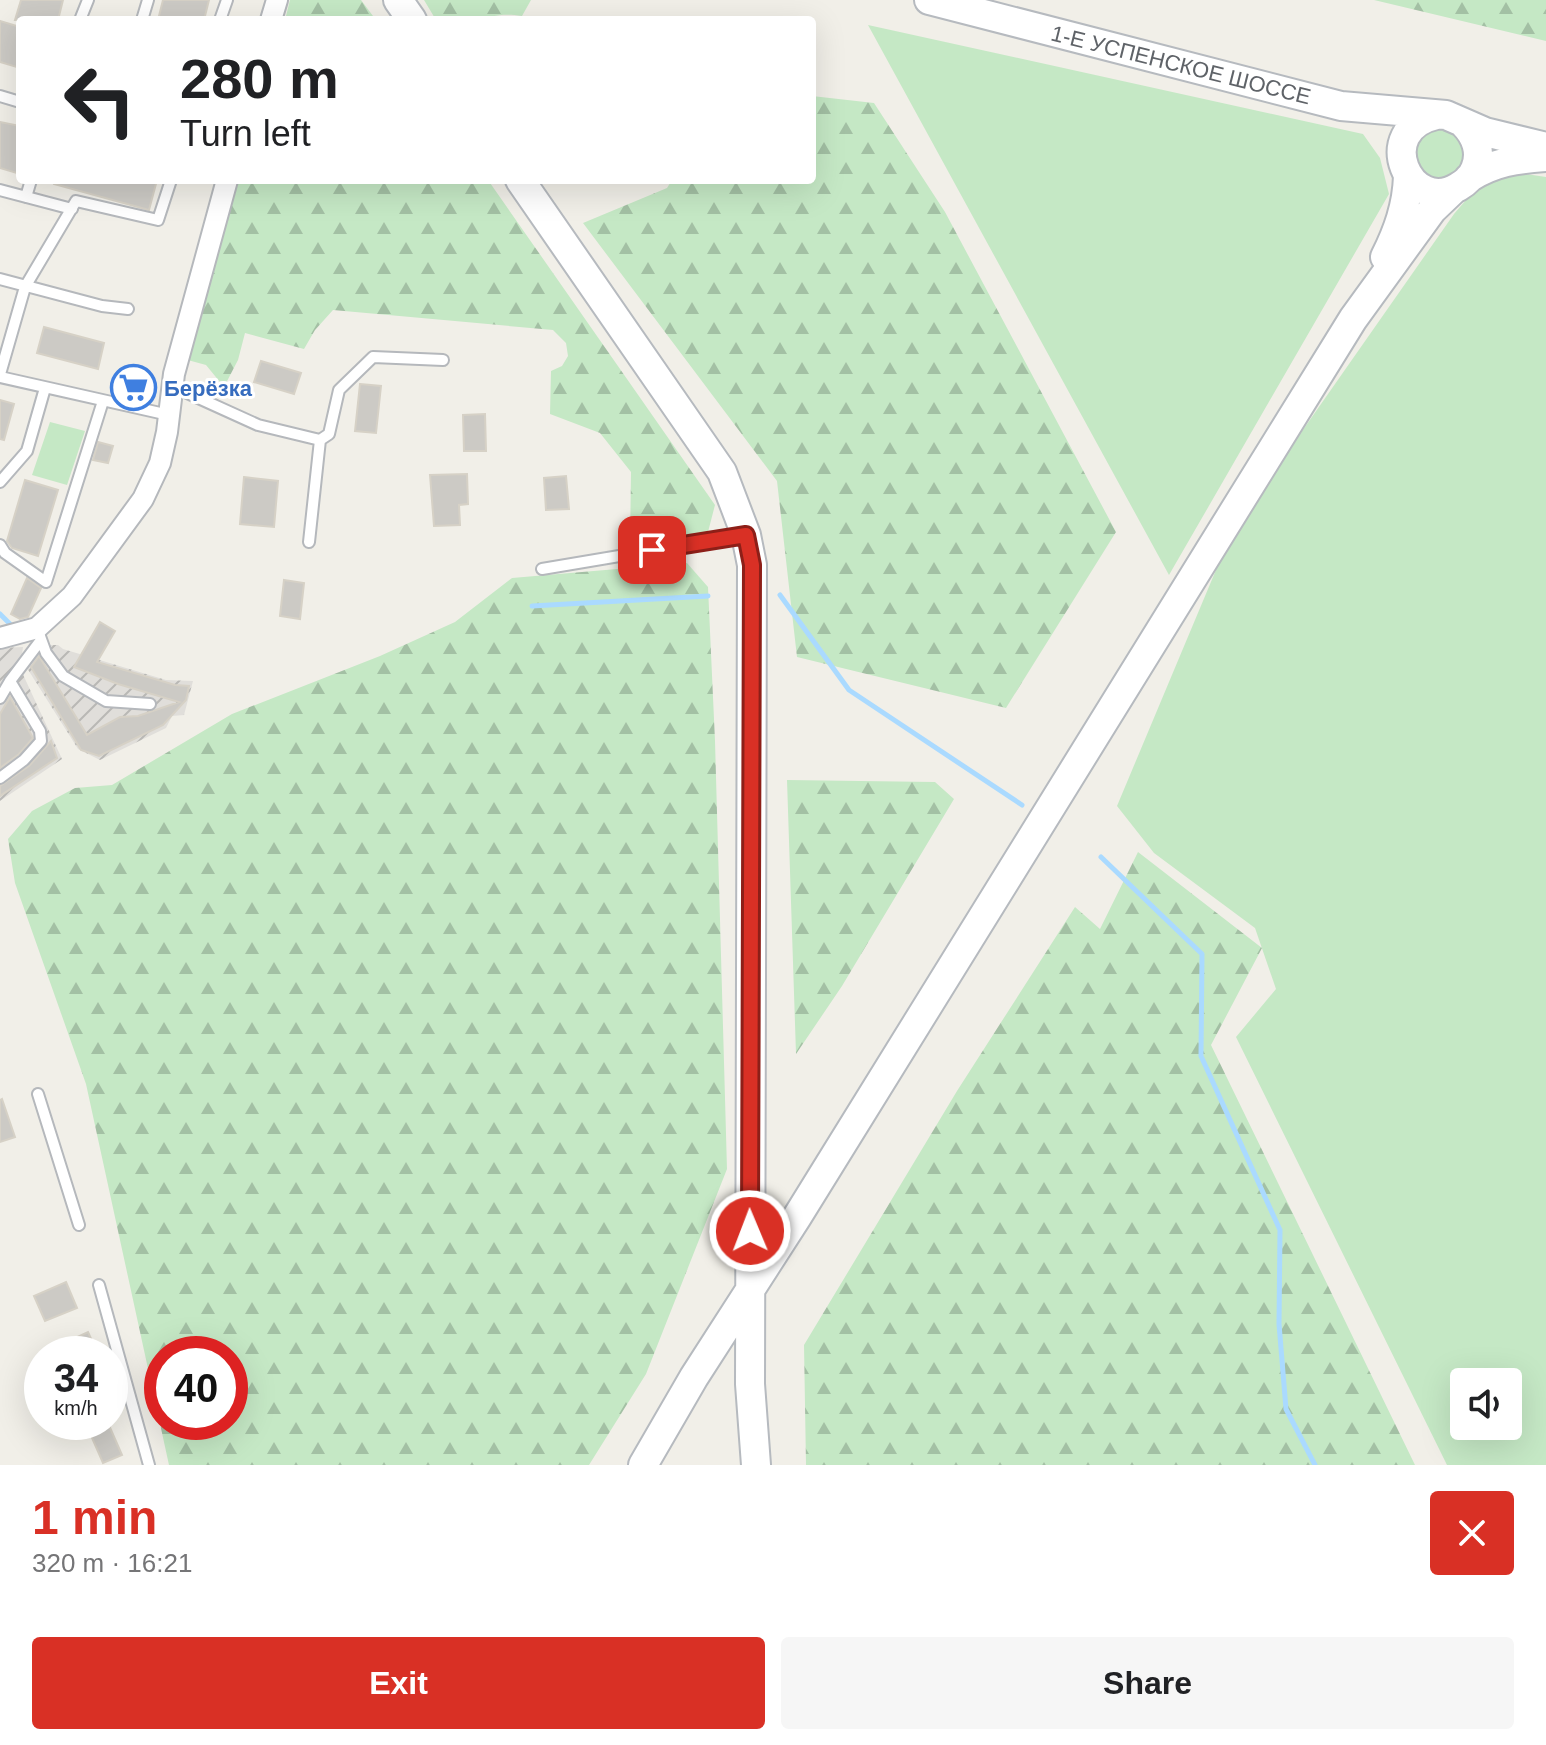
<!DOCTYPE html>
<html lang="en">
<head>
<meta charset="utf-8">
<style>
  :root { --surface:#fff; --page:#f6f6f6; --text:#202124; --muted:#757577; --accent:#d93025 }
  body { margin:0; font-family:Arial,sans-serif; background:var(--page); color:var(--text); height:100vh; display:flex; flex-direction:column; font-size:30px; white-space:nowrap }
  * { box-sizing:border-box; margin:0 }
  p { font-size:26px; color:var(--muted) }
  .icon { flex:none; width:44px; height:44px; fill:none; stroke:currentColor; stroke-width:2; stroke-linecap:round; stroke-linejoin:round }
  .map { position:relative; height:1465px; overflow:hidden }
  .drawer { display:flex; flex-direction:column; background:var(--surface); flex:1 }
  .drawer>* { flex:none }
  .top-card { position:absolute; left:16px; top:16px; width:800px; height:168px; border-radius:8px; box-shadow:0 8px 32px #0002; background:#fff; color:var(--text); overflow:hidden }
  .fabs { position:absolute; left:1450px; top:1368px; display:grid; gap:16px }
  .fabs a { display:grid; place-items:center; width:72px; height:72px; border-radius:8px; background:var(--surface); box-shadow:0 8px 32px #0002; font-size:40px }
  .speed { position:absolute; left:24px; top:1336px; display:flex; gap:16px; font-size:40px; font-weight:700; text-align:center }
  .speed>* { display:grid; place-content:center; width:104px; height:104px; border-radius:50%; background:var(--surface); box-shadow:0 8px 32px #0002; line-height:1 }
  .speed small { font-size:20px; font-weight:400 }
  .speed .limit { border:12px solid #d22; background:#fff; color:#111 }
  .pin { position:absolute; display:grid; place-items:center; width:68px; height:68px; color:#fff; margin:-34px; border-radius:16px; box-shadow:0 4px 12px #0006 }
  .me { position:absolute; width:88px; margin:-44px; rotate:359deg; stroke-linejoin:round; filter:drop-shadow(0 0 6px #0008) }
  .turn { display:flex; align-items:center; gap:28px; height:168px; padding:0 32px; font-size:36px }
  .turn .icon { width:104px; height:104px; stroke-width:2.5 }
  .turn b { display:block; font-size:56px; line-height:68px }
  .round { display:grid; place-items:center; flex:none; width:84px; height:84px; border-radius:8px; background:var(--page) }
  .overview { display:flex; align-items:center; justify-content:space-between; height:136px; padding:0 32px }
  h1 { font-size:48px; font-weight:800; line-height:60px; color:var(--accent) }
  .action { display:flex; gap:16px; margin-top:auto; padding:16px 32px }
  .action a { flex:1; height:92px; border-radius:8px; background:var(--accent); color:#fff; font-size:32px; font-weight:800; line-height:92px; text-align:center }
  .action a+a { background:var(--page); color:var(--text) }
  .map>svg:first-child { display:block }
</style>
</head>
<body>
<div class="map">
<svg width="1546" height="1465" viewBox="0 0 1546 1465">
  <defs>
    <pattern id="industrial-furrows" width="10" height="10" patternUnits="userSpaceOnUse" patternTransform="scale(2)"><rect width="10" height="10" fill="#e0deda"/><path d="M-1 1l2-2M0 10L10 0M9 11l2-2" fill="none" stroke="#b9b8b5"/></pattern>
    <pattern id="forest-firs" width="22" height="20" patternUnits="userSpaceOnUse" patternTransform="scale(2)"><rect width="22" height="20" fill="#c5e8c5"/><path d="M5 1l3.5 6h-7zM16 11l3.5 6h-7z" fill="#a3c0a4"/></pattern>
  </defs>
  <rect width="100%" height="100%" fill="#f1efe8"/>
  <path fill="url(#industrial-furrows)" d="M 45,645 L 58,645 L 63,649 L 166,680 L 193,681 L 184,715 L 172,716 L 166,728 L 100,760 L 78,749 L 27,668 L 35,652 Z
    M 23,647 L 20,668 L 62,759 L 0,801 L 0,648 Z"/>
  <path fill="#c5e8c5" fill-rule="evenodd" d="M 868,25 L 1363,134 L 1380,158 L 1389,194 L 1169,575 Z
    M1414 154a26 26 0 1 1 52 0a26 26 0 1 1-52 0Z
    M 1519,173 L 1546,177 L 1546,1465 L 1447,1465 L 1236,1037 L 1276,989 L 1255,928 L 1154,853 L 1117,806 L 1221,558 L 1300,434 L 1454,214 C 1475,189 1486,176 1519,173 ZM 1464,1382 L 1508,1382 L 1508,1426 L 1464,1426 Z
    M 50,422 L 85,431 L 67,485 L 32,475 Z"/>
  <path fill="url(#forest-firs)" fill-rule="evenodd" d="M 290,0 L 361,0 L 376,20 L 285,20 Z
    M 424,0 L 531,0 L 522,16 C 500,13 496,16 476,20 C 464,22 448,20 436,20 Z
    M 1374,0 L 1546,0 L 1546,41 Z
    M 812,96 L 874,103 L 945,212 L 1116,532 L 1006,708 L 797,657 L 777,481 L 583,223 L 667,188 L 672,180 L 812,180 Z
    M 237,180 L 488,180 L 715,505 L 708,532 L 675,539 L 630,544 L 631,472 L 600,433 L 550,414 L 551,371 L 562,366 L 568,356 L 566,343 L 553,330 L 333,310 L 315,330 L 304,349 L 245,333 L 238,360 L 224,387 L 206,365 L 184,359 Z
    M 687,563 L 708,587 L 715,741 L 727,1169 L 646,1374 L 589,1465 L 169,1465 L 86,1084 L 15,883 L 8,839 L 32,811 L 75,788 L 112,785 L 232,714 L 380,656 L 455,622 L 512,578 ZM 230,1354 L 230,1422 L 162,1422 L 162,1354 Z
    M 787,780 L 935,782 L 954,799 L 842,986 L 796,1054 Z
    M 1138,852 L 1262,948 L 1211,1045 L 1415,1465 L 806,1465 L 804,1345 L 957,1091 L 1075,907 L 1100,929 Z"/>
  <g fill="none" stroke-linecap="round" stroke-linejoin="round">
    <path stroke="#aadaff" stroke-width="5" d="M 780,595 L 849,690 L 1022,805
      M 532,606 L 708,596
      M 0,614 L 11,625
      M 1101,857 L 1202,954 L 1201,1056 L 1280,1230 L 1279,1324 L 1286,1409 L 1315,1465"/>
  </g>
  <path fill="#cccac5" stroke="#d6d1c6" stroke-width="2" d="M 21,0 L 63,0 L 58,20 L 15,20 Z
    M 163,0 L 209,0 L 204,20 L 158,20 Z
    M 0,21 L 20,27 L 20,68 L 0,62 Z
    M 0,122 L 20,126 L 20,174 L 0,168 Z
    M 54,180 L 157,180 L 149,210 L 54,184 Z
    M 44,327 L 104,343 L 98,369 L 37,353 Z
    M 261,361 L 301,373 L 294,394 L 254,382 Z
    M 125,375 L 146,381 L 141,400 L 119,395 Z
    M 360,384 L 381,386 L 376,433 L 355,431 Z
    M 0,400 L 14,404 L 4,440 L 0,439 Z
    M 485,414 L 486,451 L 464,451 L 463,415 Z
    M 98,442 L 113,446 L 108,463 L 93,460 Z
    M 467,474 L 468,504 L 459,505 L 460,525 L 434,526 L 430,475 Z
    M 566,476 L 569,509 L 546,510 L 544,478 Z
    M 244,477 L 278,481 L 274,527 L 240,524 Z
    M 25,480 L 58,490 L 38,556 L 12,548 L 7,541 Z
    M 27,578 L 41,588 L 28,617 L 20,619 L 11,614 Z
    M 284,580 L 304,583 L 300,619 L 280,616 Z
    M 100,622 L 115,631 L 97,662 L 175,685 L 189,686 L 186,700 L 163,725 L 99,756 L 81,750 L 31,667 L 39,656 L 87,735 L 120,717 L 138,716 L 179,702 L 118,684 L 74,667 Z
    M 10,697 L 33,738 L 19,754 L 0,768 L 0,714 Z
    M 51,741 L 57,758 L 0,796 L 0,786 L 29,766 Z
    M 2,1099 L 15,1137 L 0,1142 L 0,1100 Z
    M 66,1282 L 77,1308 L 45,1321 L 34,1296 Z
    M 88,1332 L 98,1354 L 64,1354 L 60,1345 Z
    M 108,1423 L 122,1455 L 103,1463 L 89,1431 Z"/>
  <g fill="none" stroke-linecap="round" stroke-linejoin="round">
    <defs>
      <path id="lane" d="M 80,20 L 88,0
        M 142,20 L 148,0
        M 220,20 L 227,0
        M 0,96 L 20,102
        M 0,190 L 72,209
        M 26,197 L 31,180
        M 0,279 L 102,306 L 128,309
        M 0,374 L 25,287 L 76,201 L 158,220 L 171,180
        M 0,377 L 169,415
        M 172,386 L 258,425 L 320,440 L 329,434 L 339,390 L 373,357 L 443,360
        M 0,482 L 27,451 L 45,388
        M 309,542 L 320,440
        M 0,545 L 5,553 L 46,582 L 103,401
        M 542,569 L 744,535
        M 37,628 L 46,653 L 63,676 L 106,701 L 150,704
        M 0,698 L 10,681 L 41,640
        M 0,778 L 24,760 L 41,741 L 40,731 L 10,681
        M 38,1094 L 79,1225
        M 99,1285 L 149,1465"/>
      <path id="street" d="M 271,20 L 277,0
        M 0,638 L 37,628 L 72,596 L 143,499 L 160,463 L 167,432 L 174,374 L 227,180"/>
      <path id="secondary" d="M 398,0 L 412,20
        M 929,0 L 1341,106 L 1446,115 L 1485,132 L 1546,147
        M 1436,115 C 1371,130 1410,216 1458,187 C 1465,183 1472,177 1475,169 C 1482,153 1476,136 1464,124
        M 1469,178 C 1494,162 1517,159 1546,157
        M 520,180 L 722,472 L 746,535 L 752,565 L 750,1384 L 756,1465
        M 1385,257 C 1398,231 1407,206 1408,176
        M 643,1465 L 694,1377 L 797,1217 L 1353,319 L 1432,210 L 1453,190"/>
    </defs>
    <use href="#lane" stroke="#b5b8bc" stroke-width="14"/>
    <use href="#street" stroke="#b5b8bc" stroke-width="24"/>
    <use href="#secondary" stroke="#b6babf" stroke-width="32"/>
    <use href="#lane" stroke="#fff" stroke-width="10"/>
    <use href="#street" stroke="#fff" stroke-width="20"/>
    <use href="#secondary" stroke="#fff" stroke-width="28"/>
  </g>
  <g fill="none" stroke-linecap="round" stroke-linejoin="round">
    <defs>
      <path id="route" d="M 652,550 L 746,535 L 752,565 L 750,1231"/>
    </defs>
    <use href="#route" stroke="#8d1f18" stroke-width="20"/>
    <use href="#route" stroke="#d93025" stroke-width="14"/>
  </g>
  <defs>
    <symbol id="supermarket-ring" viewBox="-11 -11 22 22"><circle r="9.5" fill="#fff" stroke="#3f7fe0" stroke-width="1.5"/><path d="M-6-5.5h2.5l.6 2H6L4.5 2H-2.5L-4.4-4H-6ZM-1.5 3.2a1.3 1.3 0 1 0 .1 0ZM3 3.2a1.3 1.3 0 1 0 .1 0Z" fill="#3f7fe0"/></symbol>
  </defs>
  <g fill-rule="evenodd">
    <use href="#supermarket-ring" x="108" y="362" width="51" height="51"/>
  </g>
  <g text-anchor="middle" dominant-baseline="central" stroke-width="6" stroke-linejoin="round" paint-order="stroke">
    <g font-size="22" fill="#5f6368" stroke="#fff">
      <text transform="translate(1181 65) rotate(14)">1-Е УСПЕНСКОЕ ШОССЕ</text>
    </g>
    <g font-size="22" font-weight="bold" fill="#366cbe" stroke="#fff" text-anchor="start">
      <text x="164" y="388">Берёзка</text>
    </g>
  </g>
</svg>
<div class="fabs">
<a><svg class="icon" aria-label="sound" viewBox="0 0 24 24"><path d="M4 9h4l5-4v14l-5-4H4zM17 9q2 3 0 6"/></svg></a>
</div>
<div class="speed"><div>34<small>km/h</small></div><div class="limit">40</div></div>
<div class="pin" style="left:652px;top:550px;background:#d93025"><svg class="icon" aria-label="arrive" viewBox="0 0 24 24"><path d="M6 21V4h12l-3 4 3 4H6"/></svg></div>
<svg class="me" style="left:750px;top:1231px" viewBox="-20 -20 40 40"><circle r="17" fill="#d93025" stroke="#fff" stroke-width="3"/><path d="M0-11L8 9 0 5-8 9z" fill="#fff"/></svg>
<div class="top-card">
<div class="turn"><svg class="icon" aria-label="left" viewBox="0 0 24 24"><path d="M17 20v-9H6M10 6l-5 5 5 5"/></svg><div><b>280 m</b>Turn left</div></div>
</div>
</div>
<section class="drawer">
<div class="overview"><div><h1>1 min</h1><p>320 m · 16:21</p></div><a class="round" style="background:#d93025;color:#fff"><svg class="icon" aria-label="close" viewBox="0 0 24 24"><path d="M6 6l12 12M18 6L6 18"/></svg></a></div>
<div class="action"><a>Exit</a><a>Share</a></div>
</section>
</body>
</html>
